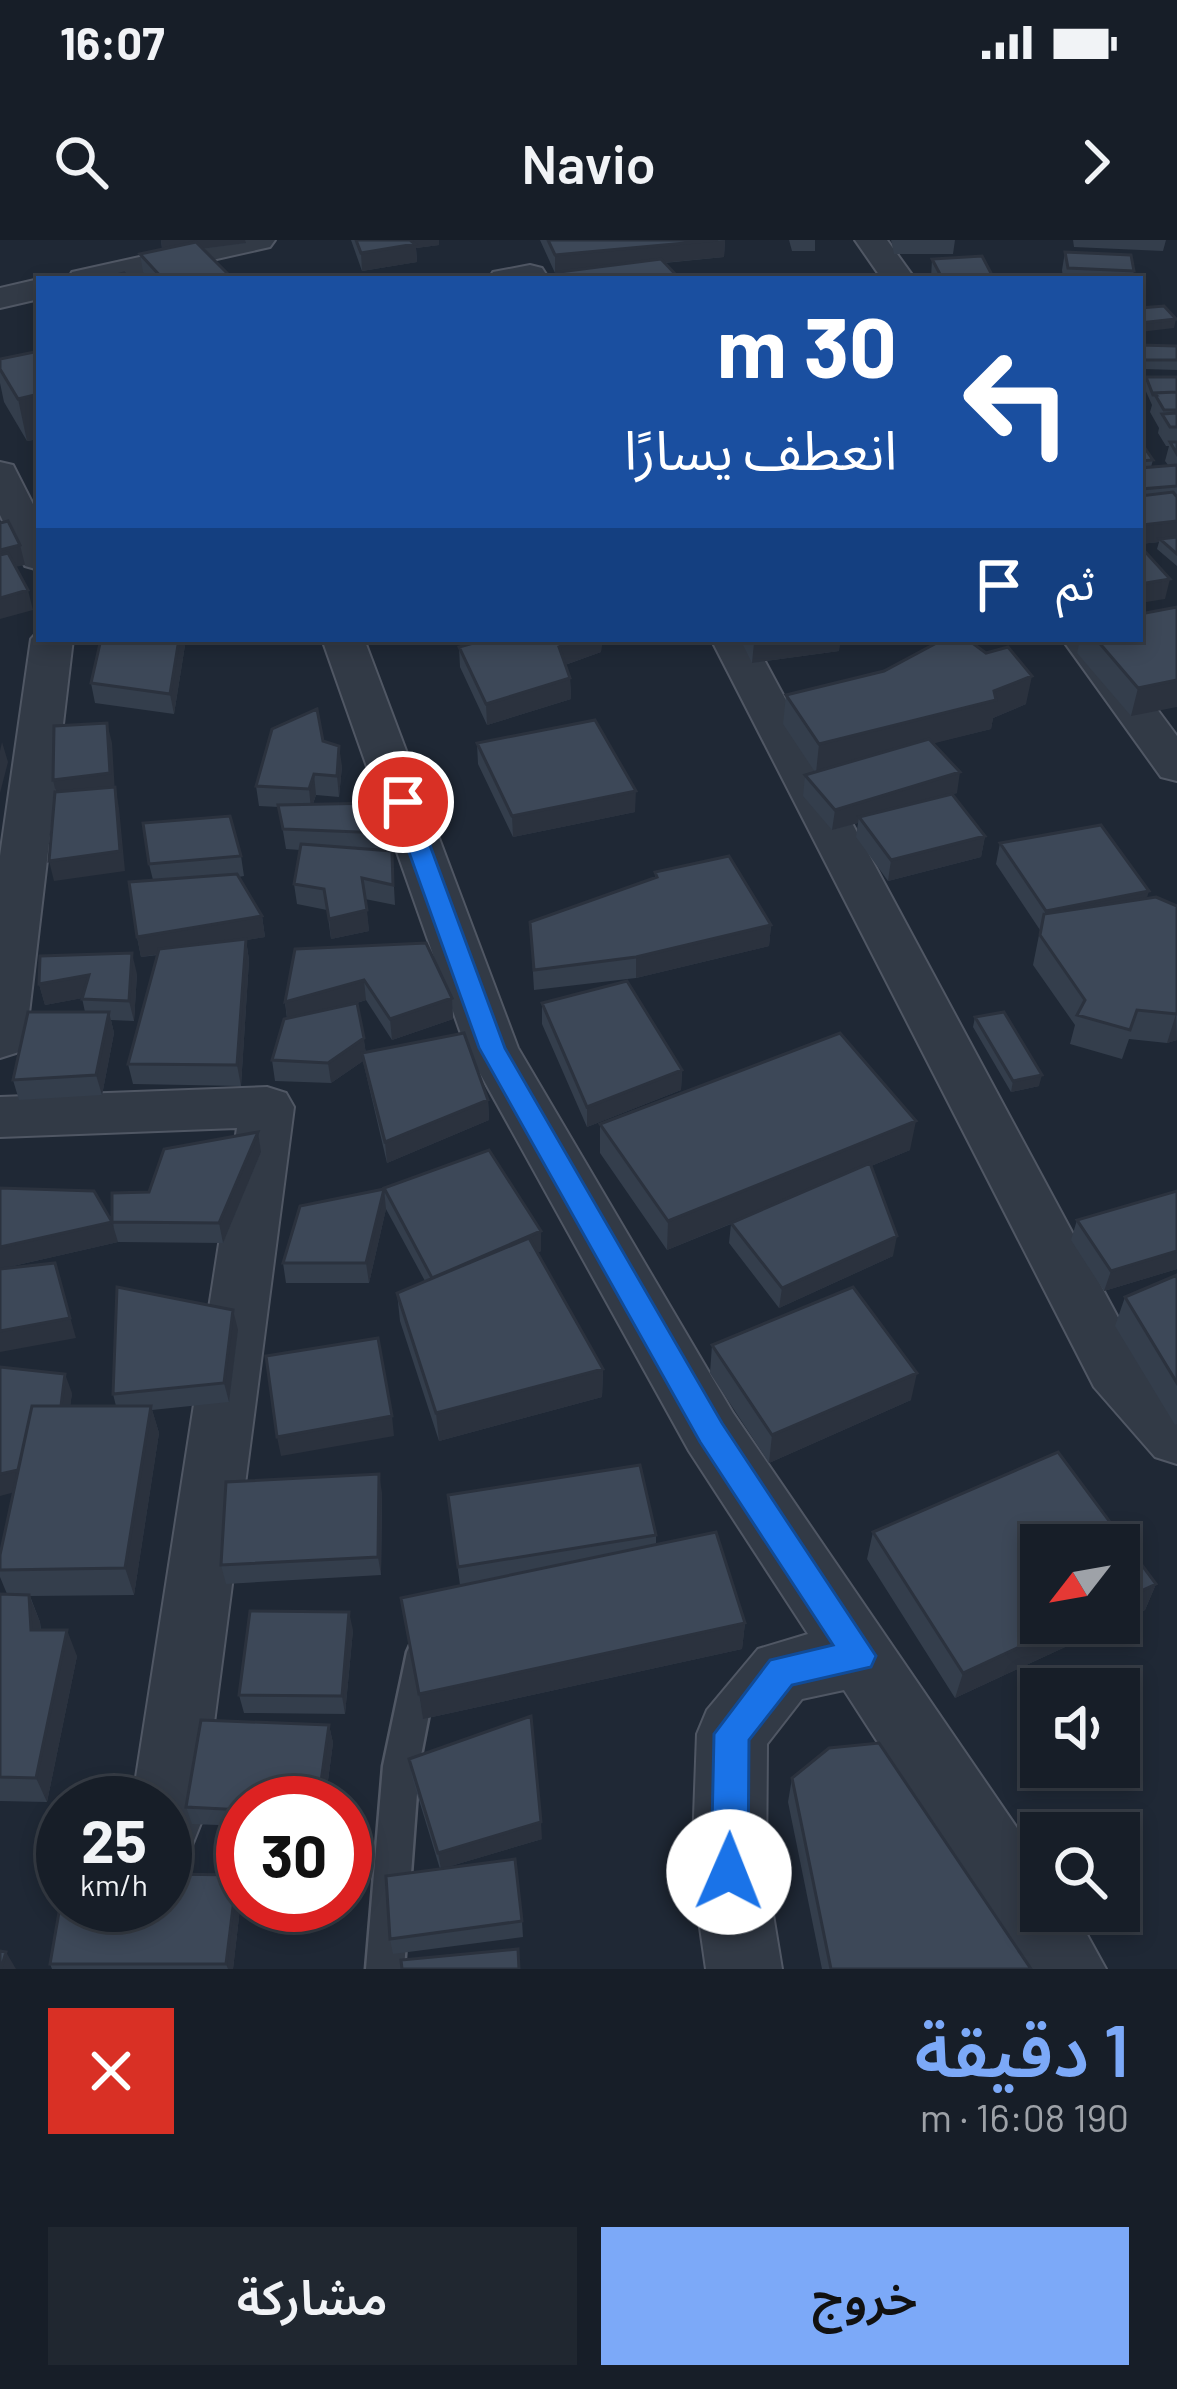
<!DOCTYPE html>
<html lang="ar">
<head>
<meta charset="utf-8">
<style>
  :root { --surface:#171e28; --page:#202730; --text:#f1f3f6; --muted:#9ea2a8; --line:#363c45; --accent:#7ca9f8 }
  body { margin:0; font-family:Barlow,"Noto Sans Arabic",sans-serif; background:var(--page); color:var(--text); direction:rtl; height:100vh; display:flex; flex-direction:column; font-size:45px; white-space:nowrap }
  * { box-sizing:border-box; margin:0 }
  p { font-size:39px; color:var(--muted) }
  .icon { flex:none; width:66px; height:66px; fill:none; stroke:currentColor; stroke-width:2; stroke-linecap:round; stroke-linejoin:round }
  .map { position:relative; height:1729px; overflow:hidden; direction:ltr }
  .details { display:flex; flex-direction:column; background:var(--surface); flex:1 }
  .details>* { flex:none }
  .top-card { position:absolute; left:36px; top:36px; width:1107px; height:366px; border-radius:0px; box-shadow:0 6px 18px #0003,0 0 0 3px var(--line); direction:rtl; background:#1a4fa0; color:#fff; overflow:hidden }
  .needle { width:78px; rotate:239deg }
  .buttons { position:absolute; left:1020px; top:1284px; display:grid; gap:24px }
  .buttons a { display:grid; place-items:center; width:120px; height:120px; border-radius:0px; background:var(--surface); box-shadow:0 6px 18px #0003,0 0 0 3px var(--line); font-size:60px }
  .speed { position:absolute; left:36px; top:1536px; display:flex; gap:24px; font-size:60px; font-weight:700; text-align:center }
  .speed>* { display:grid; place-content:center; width:156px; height:156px; border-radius:50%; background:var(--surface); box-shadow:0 6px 18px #0003,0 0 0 3px var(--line); line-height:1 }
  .speed small { font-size:30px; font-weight:400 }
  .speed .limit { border:18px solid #d22; background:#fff; color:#111 }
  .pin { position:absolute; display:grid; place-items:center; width:102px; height:102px; color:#fff; margin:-51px; border:6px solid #fff; border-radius:50%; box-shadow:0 3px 12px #0007 }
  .me { position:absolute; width:132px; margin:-66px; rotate:1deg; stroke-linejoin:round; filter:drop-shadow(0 0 9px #0008) }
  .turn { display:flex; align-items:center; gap:42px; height:252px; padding:0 48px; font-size:54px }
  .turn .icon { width:156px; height:156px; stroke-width:2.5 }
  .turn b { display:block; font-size:84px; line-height:102px }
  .then { display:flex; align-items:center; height:114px; padding:0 48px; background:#0003; gap:24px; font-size:45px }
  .round { display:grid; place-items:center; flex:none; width:126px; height:126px; border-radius:0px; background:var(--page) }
  .headline { display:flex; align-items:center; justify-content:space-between; height:204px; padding:0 48px }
  h1 { font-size:72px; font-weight:600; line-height:90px; color:var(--accent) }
  .button { display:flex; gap:24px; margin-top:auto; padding:24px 48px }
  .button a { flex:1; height:138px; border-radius:0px; background:var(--accent); color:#111; font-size:48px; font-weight:600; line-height:138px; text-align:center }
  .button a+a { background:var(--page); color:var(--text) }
  .status { display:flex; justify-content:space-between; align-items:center; height:84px; padding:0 60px; background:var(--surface); direction:ltr }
  .status svg { height:33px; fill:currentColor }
  header { display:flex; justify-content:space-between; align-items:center; height:156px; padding:0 48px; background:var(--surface); font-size:54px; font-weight:600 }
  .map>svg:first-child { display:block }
</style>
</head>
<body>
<div class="status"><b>16:07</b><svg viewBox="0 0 49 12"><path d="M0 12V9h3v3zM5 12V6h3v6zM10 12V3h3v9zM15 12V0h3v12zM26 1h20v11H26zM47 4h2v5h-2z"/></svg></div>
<header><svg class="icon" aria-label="forward" viewBox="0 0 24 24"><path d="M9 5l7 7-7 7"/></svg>Navio<svg class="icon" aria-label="search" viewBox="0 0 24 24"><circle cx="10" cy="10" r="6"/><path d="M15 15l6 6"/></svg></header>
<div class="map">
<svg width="1177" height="1729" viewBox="0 0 1177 1729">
  <rect width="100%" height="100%" fill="#1f2835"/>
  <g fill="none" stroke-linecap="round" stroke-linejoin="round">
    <defs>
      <path id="lane" d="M 424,1396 L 436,1401 L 441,1412 L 419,1526 L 404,1729 L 366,1729 L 383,1526 L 407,1412 L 412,1401 Z"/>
      <path id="street" d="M 216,0 L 275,0 L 270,7 L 128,39 L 68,39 L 72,32 Z
        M 855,0 L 887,0 L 915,39 L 882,39 Z
        M 530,25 L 542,28 L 549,39 L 489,39 L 493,32 Z
        M 39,39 L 39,59 L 0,68 L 0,48 Z
        M 0,222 L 13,225 L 39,276 L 39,330 L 25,326 L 0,275 Z
        M 39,390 L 39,399 L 73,399 L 26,799 L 19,812 L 0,818 L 0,616 L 31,399 Z
        M 322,399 L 364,399 L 518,808 L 733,1173 L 1041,1623 L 1041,1671 L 1074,1671 L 1106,1729 L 1024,1729 L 844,1450 L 802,1459 L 767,1504 L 766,1632 L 782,1729 L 706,1729 L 692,1632 L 697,1494 L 707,1470 L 758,1409 L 808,1394 L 689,1211 L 466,808 Z
        M 711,399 L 753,399 L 1136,1111 L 1177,1155 L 1177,1224 L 1155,1217 L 1094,1147 Z
        M 1062,399 L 1105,399 L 1177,496 L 1177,541 L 1161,537 Z
        M 267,847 L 286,853 L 294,867 L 201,1583 L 191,1608 L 165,1618 L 165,1563 L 132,1563 L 237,888 L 0,897 L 0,857 Z"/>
    </defs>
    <use href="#lane" stroke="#505764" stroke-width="5"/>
    <use href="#street" stroke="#505764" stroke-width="4"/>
    <use href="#lane" fill="#323a46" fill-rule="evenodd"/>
    <use href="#street" fill="#323a46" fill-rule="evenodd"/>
  </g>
  <path fill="#343e4c" d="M 161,0 L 246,3 L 202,9 L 233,39 L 149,39 L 143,32 L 140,14 L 162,9 Z
    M 351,0 L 439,0 L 439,5 L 416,8 L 417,22 L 362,31 Z
    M 540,0 L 725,0 L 724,17 L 664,23 L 680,39 L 559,39 L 559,33 L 555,33 Z
    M 789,0 L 815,0 L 815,11 L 792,11 Z
    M 891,0 L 955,0 L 953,14 L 894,14 Z
    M 1073,0 L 1166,0 L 1163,11 L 1074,7 Z
    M 1065,12 L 1134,31 L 1132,39 L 1063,39 L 1062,30 Z
    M 932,19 L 992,35 L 992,39 L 931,39 Z
    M 1140,105 L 1177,106 L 1177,130 L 1143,129 L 1140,122 Z
    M 39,111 L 39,199 L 27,201 L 4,162 L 0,143 L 0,119 Z
    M 1146,137 L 1177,137 L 1177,326 L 1157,309 L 1159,302 L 1140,304 L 1140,207 L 1153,220 L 1151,227 L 1168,225 L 1165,221 L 1169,206 L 1166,206 L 1158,193 L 1159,188 L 1150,172 L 1152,165 L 1144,147 Z
    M 1177,367 L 1131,476 L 1077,413 L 1080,399 L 1140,399 Z
    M 186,399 L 174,474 L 95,463 L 91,443 Z
    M 488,399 L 602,399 L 601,412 L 565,425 L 570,438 L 571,459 L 487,485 L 460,427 L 459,407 Z
    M 740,399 L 840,399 L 839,411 L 752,423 Z
    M 786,455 L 1026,464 L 993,478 L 991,489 L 933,503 L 957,553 L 952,554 L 985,596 L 981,617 L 888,641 L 856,597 L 858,583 L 832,590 L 803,556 L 805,535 L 815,532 L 783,484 Z
    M 323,501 L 342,526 L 339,557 L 316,555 L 313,564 L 383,593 L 385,611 L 392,611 L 395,665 L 365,659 L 369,691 L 331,699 L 327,670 L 297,664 L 294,644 L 300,610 L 286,609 L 279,567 L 259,566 L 256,546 Z
    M 477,503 L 635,572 L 513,597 L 478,524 Z
    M 1000,603 L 1147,659 L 1177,666 L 1177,800 L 1167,803 L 1129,799 L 1122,819 L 1070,804 L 1075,785 L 1033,725 L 1040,690 L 996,624 Z
    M 241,616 L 244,636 L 238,637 L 262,676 L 265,697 L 246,700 L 249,720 L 241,846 L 133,844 L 128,824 L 158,715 L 141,717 L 137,697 L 153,640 L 149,624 Z
    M 655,632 L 771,685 L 769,706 L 636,738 L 534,750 L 530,682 L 655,637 Z
    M 295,709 L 452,758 L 453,779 L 392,800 L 366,760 L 357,763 L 366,813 L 488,860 L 489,880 L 387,923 L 363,821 L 331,843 L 275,841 L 272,820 L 287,779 L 285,762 Z
    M 137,734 L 134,781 L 111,780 L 114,793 L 102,855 L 19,860 L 13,840 L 85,772 L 82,758 L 45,765 L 39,744 Z
    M 542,763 L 682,830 L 681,850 L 587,887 L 542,784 Z
    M 975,777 L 1039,846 L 1011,852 L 973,787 Z
    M 600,884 L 910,910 L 871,926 L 893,1016 L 779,1068 L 729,1003 L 731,984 L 667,1010 L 600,913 Z
    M 258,892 L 261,912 L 223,1003 L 118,1002 L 0,1029 L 112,982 L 149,952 Z
    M 384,949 L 541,991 L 541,1011 L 537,1013 L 603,1129 L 602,1157 L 439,1201 L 400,1081 L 397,1053 L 425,1041 L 386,969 L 369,1043 L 286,1043 L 283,1023 Z
    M 1177,951 L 1177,1029 L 1104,1051 L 1071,1000 L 1077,980 Z
    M 1177,1035 L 1177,1184 L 1175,1185 L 1115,1086 L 1125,1057 Z
    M 238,1090 L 229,1162 L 152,1170 L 159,1193 L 134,1355 L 30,1356 L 40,1382 L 41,1390 L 77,1416 L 47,1562 L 0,1561 L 0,1354 L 7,1354 L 0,1337 L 0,1315 L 72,1153 L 70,1166 L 116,1166 L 113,1154 Z
    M 712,1105 L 911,1160 L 769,1223 L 710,1133 Z
    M 382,1253 L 381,1335 L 226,1344 L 221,1325 Z
    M 448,1255 L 656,1295 L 656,1305 L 745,1383 L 742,1409 L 423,1479 L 401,1358 L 460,1345 Z
    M 873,1292 L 1156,1344 L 1145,1370 L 955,1458 L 867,1319 Z
    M 353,1390 L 345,1474 L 244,1473 L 239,1455 Z
    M 329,1485 L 333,1503 L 325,1563 L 243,1563 L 243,1586 L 192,1584 L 186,1567 Z
    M 409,1519 L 542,1599 L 444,1628 L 522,1681 L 523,1697 L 393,1714 L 390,1699 L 440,1629 L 412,1537 Z
    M 792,1538 L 1031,1729 L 822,1729 L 788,1562 Z
    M 237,1635 L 242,1651 L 233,1729 L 52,1729 L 50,1724 Z"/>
  <path fill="#2b323e" d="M 161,0 L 245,0 L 246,3 L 163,14 Z
    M 398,0 L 439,0 L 439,5 L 416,8 L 417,22 L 362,31 L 361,13 Z
    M 725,0 L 724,17 L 555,33 L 555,15 Z
    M 1176,79 L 1174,88 L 1140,92 L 1140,83 Z
    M 39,154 L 39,199 L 27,201 L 18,159 Z
    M 1177,281 L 1177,300 L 1160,299 L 1159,302 L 1140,304 L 1142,285 Z
    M 20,305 L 25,325 L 0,330 L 0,310 Z
    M 1170,339 L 1165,359 L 1140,363 L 1140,344 Z
    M 28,350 L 33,370 L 0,379 L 0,358 Z
    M 179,399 L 186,399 L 174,474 L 170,454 Z
    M 581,399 L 602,399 L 601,412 L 559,427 L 559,407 Z
    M 785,399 L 840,399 L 839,411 L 752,423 L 754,403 Z
    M 1032,436 L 1026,464 L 993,478 L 991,489 L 816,533 L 819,504 L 994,451 Z
    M 570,438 L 571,459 L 487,485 L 486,464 Z
    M 1177,440 L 1177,467 L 1131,476 L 1138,448 Z
    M 107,483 L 112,503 L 115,553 L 58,561 L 53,540 Z
    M 2,502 L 8,522 L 0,553 L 0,511 Z
    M 339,506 L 342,526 L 339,557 L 337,536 Z
    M 960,532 L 957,553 L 862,581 L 859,577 L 858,583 L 832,590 L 835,570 Z
    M 314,534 L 316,555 L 311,569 L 309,549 Z
    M 115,547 L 119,568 L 125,631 L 54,641 L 49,621 Z
    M 636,551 L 635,572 L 513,597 L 512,576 Z
    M 985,596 L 981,617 L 888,641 L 891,620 Z
    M 1149,651 L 1143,671 L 1041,691 L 1046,671 Z
    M 367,670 L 369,691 L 331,699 L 329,679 Z
    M 262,676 L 265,697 L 246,700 L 249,720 L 241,846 L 237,825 L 246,700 L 141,717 L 137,697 Z
    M 771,685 L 769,706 L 636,738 L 636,717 Z
    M 132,713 L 137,734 L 134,781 L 129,761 Z
    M 89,735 L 94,756 L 45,765 L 39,744 Z
    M 364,740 L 366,760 L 288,783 L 285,762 Z
    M 452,758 L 453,779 L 392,800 L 390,779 Z
    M 109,772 L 114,793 L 102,855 L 96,835 Z
    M 1176,774 L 1177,800 L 1167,803 Z
    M 364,798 L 366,819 L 362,813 L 363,821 L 331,843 L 328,823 Z
    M 682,830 L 681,850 L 587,887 L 587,867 Z
    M 1042,835 L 1039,846 L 1011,852 L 1013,841 Z
    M 488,860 L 489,880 L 387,923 L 385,902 Z
    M 916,881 L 910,910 L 667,1010 L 668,981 Z
    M 258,892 L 261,912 L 223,1003 L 219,983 Z
    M 384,949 L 386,969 L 369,1043 L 366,1023 Z
    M 112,982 L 118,1002 L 0,1029 L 0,1007 Z
    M 541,991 L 541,1011 L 435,1061 L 434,1041 Z
    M 897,996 L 893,1016 L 779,1068 L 782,1048 Z
    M 1177,1011 L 1177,1029 L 1104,1051 L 1111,1031 Z
    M 55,1023 L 76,1098 L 0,1112 L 0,1091 Z
    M 233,1070 L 238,1090 L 229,1162 L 224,1143 Z
    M 603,1129 L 602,1157 L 439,1201 L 436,1173 Z
    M 917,1133 L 911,1160 L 769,1223 L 772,1195 Z
    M 65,1134 L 72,1153 L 67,1194 L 60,1174 Z
    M 151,1166 L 159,1193 L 134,1355 L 125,1328 Z
    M 392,1176 L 394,1196 L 281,1216 L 277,1197 Z
    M 42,1194 L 30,1248 L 0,1256 L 0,1235 Z
    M 379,1234 L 382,1253 L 381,1335 L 378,1317 Z
    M 1156,1344 L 1145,1370 L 1119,1382 L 1119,1361 Z
    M 29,1355 L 40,1382 L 42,1416 L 31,1390 Z
    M 349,1372 L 353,1390 L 345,1474 L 342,1456 Z
    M 745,1383 L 742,1409 L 423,1479 L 419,1454 Z
    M 1071,1383 L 1117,1383 L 955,1458 L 963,1433 Z
    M 67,1390 L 77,1416 L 47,1562 L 36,1538 Z
    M 329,1485 L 333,1503 L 325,1563 L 318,1563 Z
    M 541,1582 L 542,1599 L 441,1629 L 438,1613 Z
    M 237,1635 L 242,1651 L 233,1729 L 228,1729 L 226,1724 Z
    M 6,1712 L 16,1729 L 1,1729 Z"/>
  <path fill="#3d4858" stroke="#2b323e" stroke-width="3" d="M 356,0 L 410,0 L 415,4 L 361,13 Z
    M 548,0 L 718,0 L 555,15 Z
    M 196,2 L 233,39 L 163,39 L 140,14 Z
    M 1065,12 L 1131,15 L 1134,31 L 1068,28 Z
    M 982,16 L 992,35 L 942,38 L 932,19 Z
    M 661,19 L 680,39 L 565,39 L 559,32 Z
    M 124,33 L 130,39 L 102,39 Z
    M 1164,66 L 1176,79 L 1140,83 L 1140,68 Z
    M 1140,105 L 1177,106 L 1177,120 L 1145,120 Z
    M 39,111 L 39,154 L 18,159 L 0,129 L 0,119 Z
    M 1146,137 L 1177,137 L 1177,152 L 1154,153 L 1156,155 L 1153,155 Z
    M 1177,152 L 1177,170 L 1164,170 L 1154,153 Z
    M 1177,173 L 1177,187 L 1170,187 L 1162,174 Z
    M 1170,202 L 1177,202 L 1177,214 Z
    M 1140,207 L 1144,207 L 1153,220 L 1140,221 Z
    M 1177,225 L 1177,246 L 1140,249 L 1140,228 Z
    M 1173,252 L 1177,257 L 1177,281 L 1142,285 L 1140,282 L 1140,256 Z
    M 8,281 L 20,305 L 0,310 L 0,283 Z
    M 1177,297 L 1177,314 L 1160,299 Z
    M 1140,306 L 1170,339 L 1140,344 Z
    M 8,313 L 28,350 L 0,358 L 0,315 Z
    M 1177,367 L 1177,440 L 1138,448 L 1096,399 L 1140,399 L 1140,374 Z
    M 101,399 L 179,399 L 170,454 L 91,443 Z
    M 488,399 L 581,399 L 559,407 L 570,438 L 486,464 L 459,407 Z
    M 751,399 L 785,399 L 754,403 Z
    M 944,399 L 967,399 L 986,413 L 1008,407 L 1032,436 L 994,451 L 996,460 L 819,504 L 786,455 L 884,431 Z
    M 317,469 L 323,501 L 339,506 L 337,536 L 314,534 L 309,549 L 256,546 L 272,489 Z
    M 595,480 L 636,551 L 512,576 L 477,503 Z
    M 107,483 L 110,533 L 53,540 L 54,486 Z
    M 929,499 L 960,532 L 835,570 L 805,535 Z
    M 115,547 L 120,611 L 49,621 L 55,552 Z
    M 952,554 L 985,596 L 891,620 L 859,577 Z
    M 377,563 L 383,593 L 283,589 L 278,565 Z
    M 230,576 L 241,616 L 149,624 L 143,583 Z
    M 1101,585 L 1149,651 L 1046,671 L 1000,603 Z
    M 301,604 L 392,611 L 393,645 L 362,638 L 367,670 L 329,679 L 324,649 L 294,644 Z
    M 729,616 L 771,685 L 636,717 L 534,730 L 530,682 L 657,637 L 655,632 Z
    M 237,634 L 262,676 L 137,697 L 129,642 Z
    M 1156,657 L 1177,666 L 1177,774 L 1137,770 L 1130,790 L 1077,775 L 1085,760 L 1040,695 L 1044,674 Z
    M 246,699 L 237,825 L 128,824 L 159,709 Z
    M 426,703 L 452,758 L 390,779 L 364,740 L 285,762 L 295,709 Z
    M 132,713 L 129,761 L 82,759 L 89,735 L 39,744 L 40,716 Z
    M 627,741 L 682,830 L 587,867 L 542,763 Z
    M 357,763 L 364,798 L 328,823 L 272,820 L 284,779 Z
    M 28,772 L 109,772 L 96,835 L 13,840 Z
    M 1004,772 L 1042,835 L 1013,841 L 975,777 Z
    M 464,793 L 488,860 L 385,902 L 362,813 Z
    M 840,793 L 916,881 L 668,981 L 600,884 Z
    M 258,892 L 219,983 L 112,982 L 0,1007 L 0,948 L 94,951 L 112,982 L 112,953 L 149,952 L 164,909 Z
    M 489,910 L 541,991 L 432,1038 L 384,948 Z
    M 870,923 L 897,996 L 782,1048 L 731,983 Z
    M 384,949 L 366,1023 L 283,1023 L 300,966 Z
    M 1177,951 L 1177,1011 L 1111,1031 L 1077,980 Z
    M 529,998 L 603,1129 L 436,1173 L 397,1053 Z
    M 55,1023 L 70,1078 L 0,1091 L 0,1029 Z
    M 1177,1035 L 1177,1143 L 1125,1057 Z
    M 117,1047 L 233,1070 L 224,1143 L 113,1154 Z
    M 853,1047 L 917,1133 L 772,1195 L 712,1105 Z
    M 378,1098 L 392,1176 L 277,1197 L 266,1116 Z
    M 0,1127 L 65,1134 L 61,1166 L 32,1166 L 18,1230 L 0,1234 Z
    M 32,1166 L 151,1166 L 125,1328 L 0,1330 L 0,1315 Z
    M 1058,1212 L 1156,1344 L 1119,1361 L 1119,1305 L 1041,1305 L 1041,1383 L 1071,1383 L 963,1433 L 873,1292 Z
    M 640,1225 L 656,1295 L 458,1327 L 448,1255 Z
    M 379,1234 L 378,1317 L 221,1325 L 226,1242 Z
    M 716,1292 L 745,1383 L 419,1454 L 401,1358 Z
    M 0,1354 L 29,1355 L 31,1390 L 67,1390 L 36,1538 L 0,1537 Z
    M 250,1371 L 349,1372 L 342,1456 L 239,1455 Z
    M 531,1476 L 541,1582 L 438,1613 L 409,1519 Z
    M 201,1480 L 329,1485 L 318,1563 L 243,1563 L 243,1570 L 186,1567 Z
    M 879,1503 L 1031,1729 L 831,1729 L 792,1538 L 829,1508 Z
    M 515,1619 L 522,1681 L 390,1699 L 386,1636 Z
    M 165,1634 L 237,1635 L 226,1724 L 50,1724 L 63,1649 L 63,1665 L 165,1665 Z
    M 518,1709 L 519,1729 L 402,1729 L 401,1720 Z
    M 0,1711 L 6,1712 L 1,1729 L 0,1729 Z"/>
  <path fill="#1a73e8" stroke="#114b97" stroke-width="3" d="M 403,555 L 414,562 L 505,808 L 722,1183 L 876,1416 L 871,1427 L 792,1445 L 749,1500 L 748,1632 L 742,1645 L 729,1651 L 716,1645 L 711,1632 L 714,1494 L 770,1420 L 833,1405 L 700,1202 L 479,808 L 391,562 Z"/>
</svg>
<div class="buttons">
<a><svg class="needle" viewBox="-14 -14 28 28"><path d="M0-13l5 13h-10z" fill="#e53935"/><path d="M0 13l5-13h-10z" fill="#9ea2a8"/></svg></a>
<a><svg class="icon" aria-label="sound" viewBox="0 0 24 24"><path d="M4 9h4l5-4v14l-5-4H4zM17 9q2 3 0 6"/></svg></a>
<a><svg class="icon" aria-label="search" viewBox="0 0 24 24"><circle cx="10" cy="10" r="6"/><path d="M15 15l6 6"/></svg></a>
</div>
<div class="speed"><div>25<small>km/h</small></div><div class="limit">30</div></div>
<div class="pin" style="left:403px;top:562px;background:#d93025"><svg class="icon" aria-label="arrive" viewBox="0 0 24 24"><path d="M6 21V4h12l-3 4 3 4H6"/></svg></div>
<svg class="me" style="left:729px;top:1632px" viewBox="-20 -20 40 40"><circle r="19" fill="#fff"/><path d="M0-13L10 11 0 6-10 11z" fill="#1a73e8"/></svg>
<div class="top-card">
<div class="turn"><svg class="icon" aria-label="left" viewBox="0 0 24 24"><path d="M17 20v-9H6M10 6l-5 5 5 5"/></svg><div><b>30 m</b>انعطف يسارًا</div></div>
<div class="then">ثم<svg class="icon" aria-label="arrive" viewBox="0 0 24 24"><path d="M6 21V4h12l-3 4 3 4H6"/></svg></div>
</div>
</div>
<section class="details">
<div class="headline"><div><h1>1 دقيقة</h1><p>190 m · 16:08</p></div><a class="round" style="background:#d93025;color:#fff"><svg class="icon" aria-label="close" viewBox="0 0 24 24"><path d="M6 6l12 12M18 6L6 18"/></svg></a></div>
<div class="button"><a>خروج</a><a>مشاركة</a></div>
</section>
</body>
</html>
